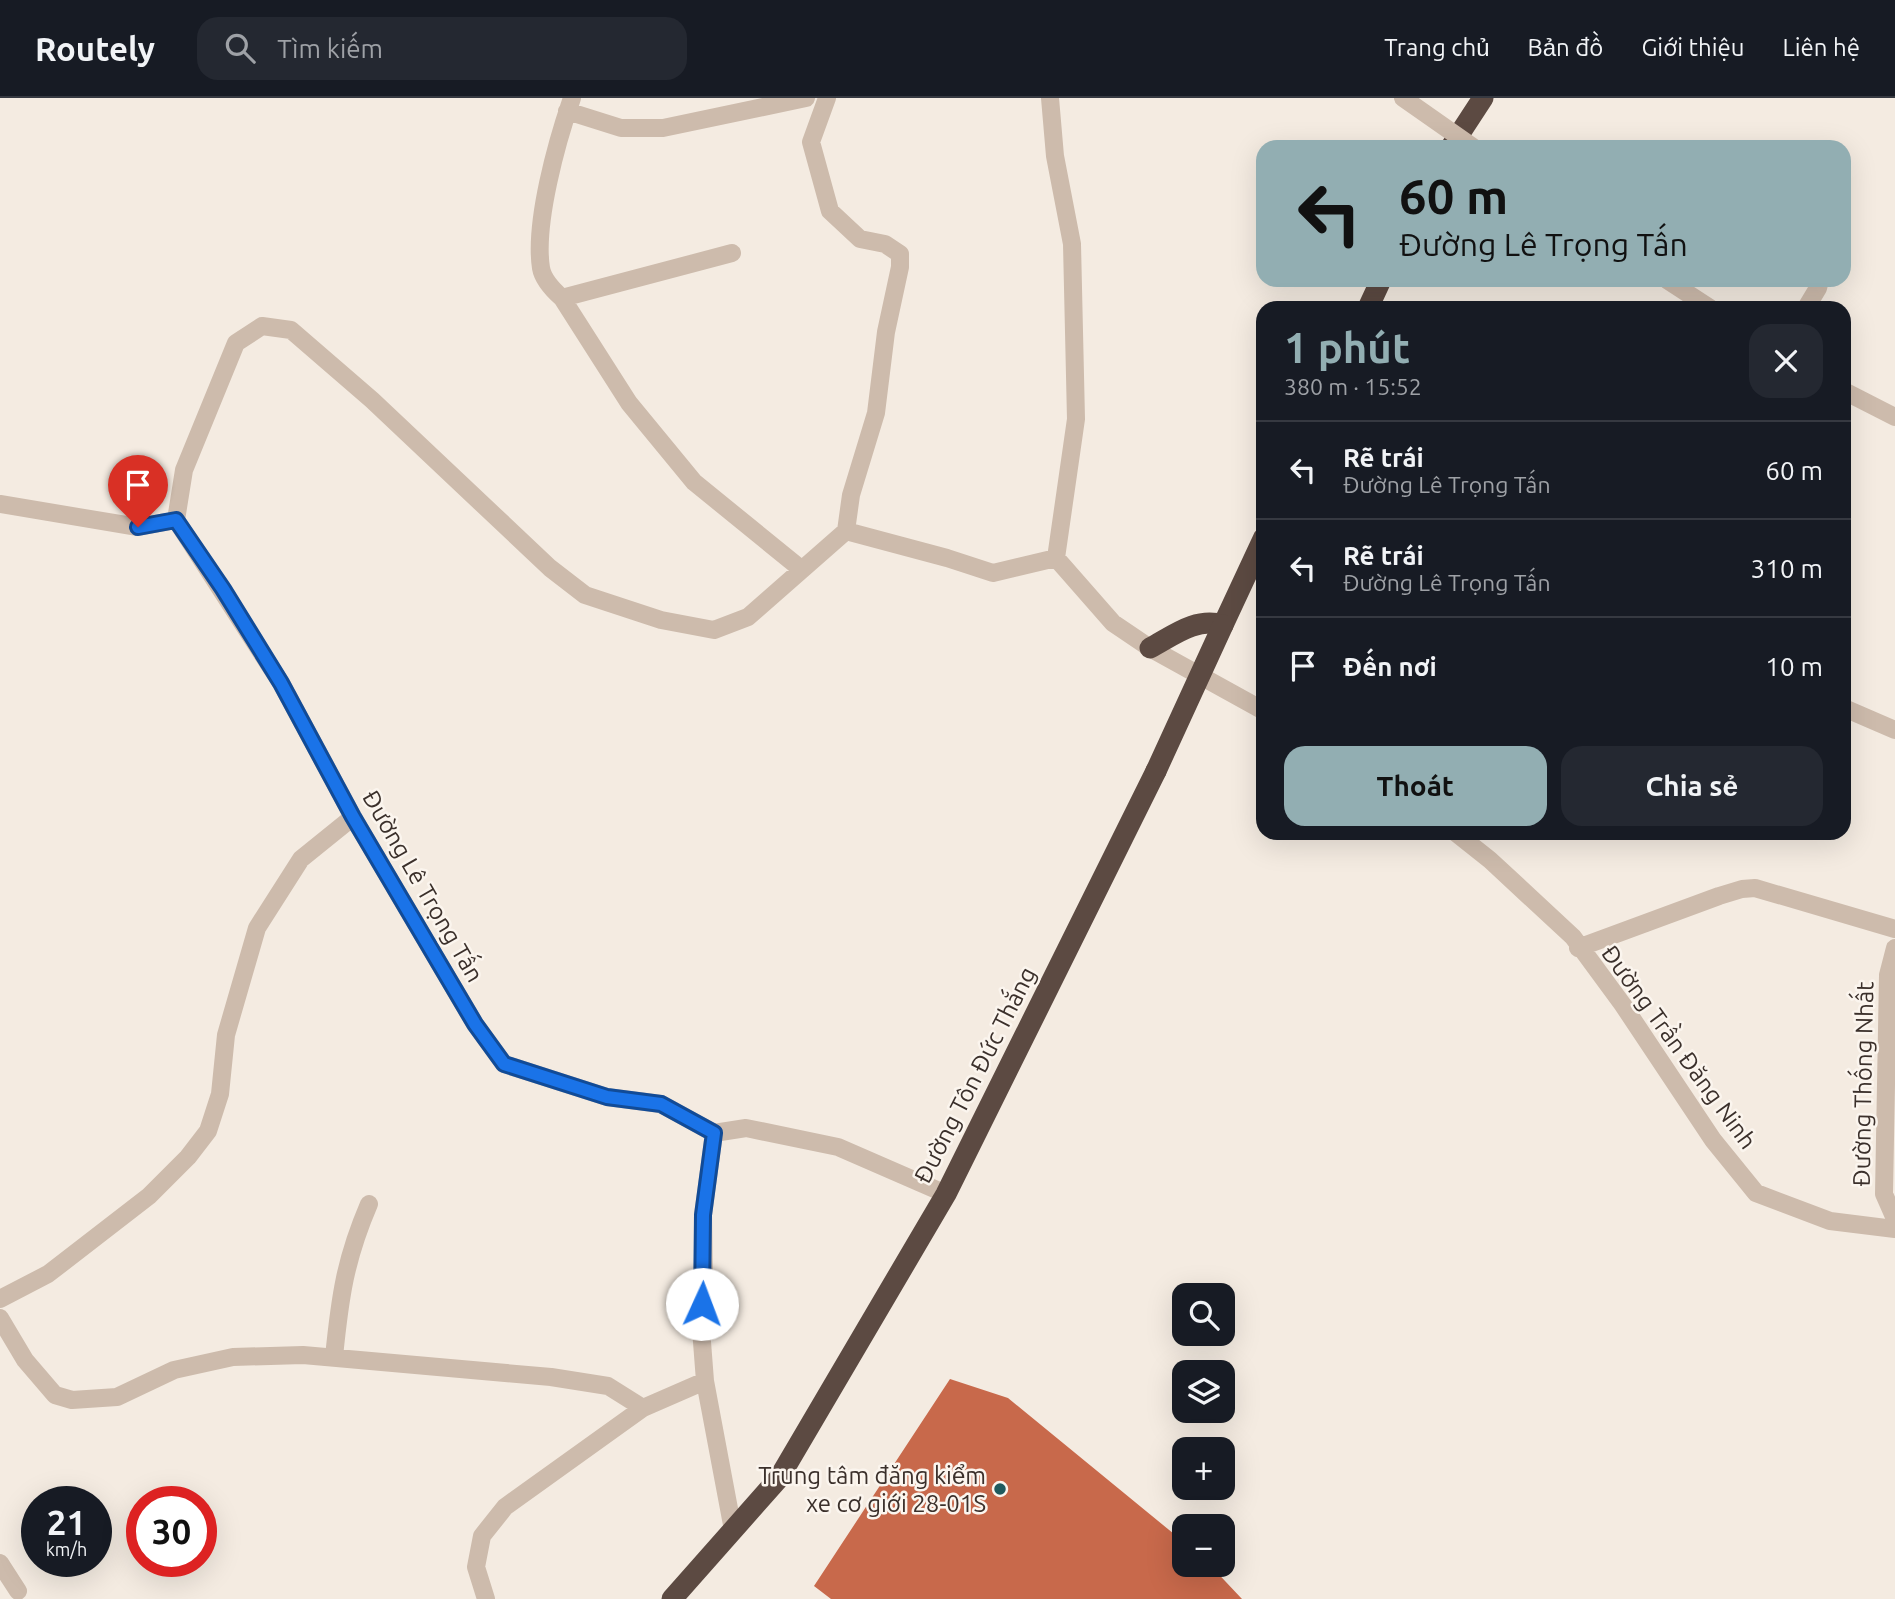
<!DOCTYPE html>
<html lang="vi">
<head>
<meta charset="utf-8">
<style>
  :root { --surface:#171b24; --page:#242831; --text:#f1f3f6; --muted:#9ea1a6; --line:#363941; --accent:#92aeb2 }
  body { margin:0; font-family:Ubuntu,sans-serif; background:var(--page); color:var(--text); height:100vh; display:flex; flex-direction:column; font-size:26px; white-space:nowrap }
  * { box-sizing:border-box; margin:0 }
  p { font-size:23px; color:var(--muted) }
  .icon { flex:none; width:38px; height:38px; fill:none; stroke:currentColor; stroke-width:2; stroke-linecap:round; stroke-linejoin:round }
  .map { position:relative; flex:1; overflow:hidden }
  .panel { position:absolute; left:1256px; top:203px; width:595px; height:539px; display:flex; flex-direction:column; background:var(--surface); border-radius:21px; box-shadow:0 7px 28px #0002 }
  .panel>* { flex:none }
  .banner { position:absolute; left:1256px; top:42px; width:595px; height:147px; border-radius:21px; box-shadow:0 7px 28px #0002; background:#92aeb2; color:#111; overflow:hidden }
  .controls { position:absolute; left:1172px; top:1185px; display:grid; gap:14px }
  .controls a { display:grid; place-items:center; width:63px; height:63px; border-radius:14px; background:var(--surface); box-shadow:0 7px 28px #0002; font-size:35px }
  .speed { position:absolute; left:21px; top:1388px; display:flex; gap:14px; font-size:35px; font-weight:700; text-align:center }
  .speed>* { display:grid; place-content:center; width:91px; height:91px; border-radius:50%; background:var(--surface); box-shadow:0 7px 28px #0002; line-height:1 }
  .speed small { font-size:18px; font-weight:400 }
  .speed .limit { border:10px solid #d22; background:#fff; color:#111 }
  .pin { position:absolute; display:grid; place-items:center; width:60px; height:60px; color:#fff; margin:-72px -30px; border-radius:50% 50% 50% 0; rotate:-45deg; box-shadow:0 0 7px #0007 }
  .pin .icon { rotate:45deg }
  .me { position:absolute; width:77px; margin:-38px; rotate:2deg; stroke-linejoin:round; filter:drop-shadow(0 0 5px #0008) }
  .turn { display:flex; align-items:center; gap:24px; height:147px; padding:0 28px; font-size:32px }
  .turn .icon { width:91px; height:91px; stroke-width:2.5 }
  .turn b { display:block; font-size:49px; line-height:60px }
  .round { display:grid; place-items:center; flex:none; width:74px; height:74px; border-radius:21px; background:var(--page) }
  .overview { display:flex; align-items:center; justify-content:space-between; height:119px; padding:0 28px }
  h1 { font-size:42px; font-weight:700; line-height:52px; color:var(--accent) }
  .cta { display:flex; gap:14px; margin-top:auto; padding:14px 28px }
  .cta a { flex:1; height:80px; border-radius:21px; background:var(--accent); color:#111; font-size:28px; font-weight:700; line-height:80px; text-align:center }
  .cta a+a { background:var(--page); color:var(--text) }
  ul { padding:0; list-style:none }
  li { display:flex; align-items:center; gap:21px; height:98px; padding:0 28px; border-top:2px solid var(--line) }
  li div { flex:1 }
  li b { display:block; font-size:26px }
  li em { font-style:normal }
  header { display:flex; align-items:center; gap:42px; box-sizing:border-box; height:98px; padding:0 35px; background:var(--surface); border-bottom:2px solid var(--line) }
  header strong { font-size:33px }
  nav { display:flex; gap:38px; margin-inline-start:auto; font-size:24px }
  .search { width:490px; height:63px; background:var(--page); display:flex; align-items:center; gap:18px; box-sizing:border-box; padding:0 24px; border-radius:21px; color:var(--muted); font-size:26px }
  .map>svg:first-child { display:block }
</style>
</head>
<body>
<header>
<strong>Routely</strong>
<div class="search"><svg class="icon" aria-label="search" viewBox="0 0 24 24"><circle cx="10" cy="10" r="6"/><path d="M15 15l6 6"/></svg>Tìm kiếm</div>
<nav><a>Trang chủ</a><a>Bản đồ</a><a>Giới thiệu</a><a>Liên hệ</a></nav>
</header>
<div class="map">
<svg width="1895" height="1501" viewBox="0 0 1895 1501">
  <rect width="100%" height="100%" fill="#f4ebe1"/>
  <path fill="#c8694b" d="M 950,1281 L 1008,1300 L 1185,1445 L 1185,1466 L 1209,1466 L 1242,1501 L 831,1501 L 814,1488 Z"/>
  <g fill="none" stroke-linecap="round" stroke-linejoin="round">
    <path stroke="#cdbbac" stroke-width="18" d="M 572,0 C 557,43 534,125 541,170 C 543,182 553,192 562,200 L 629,305 L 694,384 L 801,471
      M 827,0 L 811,44 L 830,113 L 860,141 L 885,146 L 900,156 L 900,169 L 886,234 L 876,315 L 851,397 L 846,433
      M 1050,0 L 1055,58 L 1072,146 L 1076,321 L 1056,460 L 1113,525 L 1150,550 L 1264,613
      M 567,13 L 621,30 L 663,30 L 806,0
      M 1667,182 L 1710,210
      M 562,200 L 732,155
      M 1806,210 L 1818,190 L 1820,182
      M 1844,293 L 1895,319
      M 0,406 L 138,429 L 176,422 L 281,585 L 353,719 L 475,926 L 504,966 L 607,999 L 661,1006 L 714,1035 L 746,1030 L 838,1049 L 946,1096
      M 176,422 L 184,372 L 236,245 L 262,228 L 291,232 L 372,302 L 550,470 L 585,497 L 661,522 L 714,532 L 748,519 L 846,433 L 947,460 L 993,475 L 1056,460
      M 1844,610 L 1895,632
      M 1456,735 L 1490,762 L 1573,839 L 1623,907 L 1713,1042 L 1756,1095 L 1830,1123 L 1895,1131
      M 1578,850 L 1719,798 L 1742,791 L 1755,790 L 1895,831
      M 1895,850 L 1888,877 L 1884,1096 L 1895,1121
      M 714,1035 L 703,1117 L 704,1180 L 701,1231 L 705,1283 L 733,1432
      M 0,1201 L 48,1176 L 149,1098 L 188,1059 L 208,1033 L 220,996 L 226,937 L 257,830 L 301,761 L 353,719
      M 0,1220 L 25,1262 L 55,1297 L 72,1302 L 117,1299 L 174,1272 L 233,1259 L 303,1257 L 551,1279 L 608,1288 L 643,1310
      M 334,1259 C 340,1199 345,1162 369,1106
      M 0,1465 L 18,1493
      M 486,1501 L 476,1469 L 482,1438 L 505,1409 L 643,1310 L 705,1283"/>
    <path stroke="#5c4a42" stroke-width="21" d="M 1451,49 L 1483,0
      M 1368,210 L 1381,182
      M 1150,550 C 1174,537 1196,519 1223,527 L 1264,439
      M 672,1501 L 779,1380 L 946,1096 L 1156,673"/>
    <path stroke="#cdbbac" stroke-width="18" d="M 1403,0 L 1473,49"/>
    <path stroke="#5c4a42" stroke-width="21" d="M 1156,673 L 1223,527"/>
  </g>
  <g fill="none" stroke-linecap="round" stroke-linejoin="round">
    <defs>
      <path id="route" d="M 138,429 L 176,422 L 223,491 L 281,585 L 353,719 L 475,926 L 504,966 L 607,999 L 661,1006 L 714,1035 L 703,1117 L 702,1206"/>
    </defs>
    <use href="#route" stroke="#114b97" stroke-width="18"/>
    <use href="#route" stroke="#1a73e8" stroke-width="12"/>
  </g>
  <circle fill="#1f5a5e" stroke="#fbf5ee" stroke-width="2.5" cx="1000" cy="1391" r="7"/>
  <g text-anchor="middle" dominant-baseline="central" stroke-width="5" stroke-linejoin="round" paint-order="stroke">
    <g font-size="24" fill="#3b302b" stroke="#fbf5ee">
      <text transform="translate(423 788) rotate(60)">Đường Lê Trọng Tấn</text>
      <text transform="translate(1679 949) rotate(54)">Đường Trần Đăng Ninh</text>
      <text transform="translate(975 977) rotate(-63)">Đường Tôn Đức Thắng</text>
      <text transform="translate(1863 986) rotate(-89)">Đường Thống Nhất</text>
    </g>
    <g font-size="24" fill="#3b302b" stroke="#fbf5ee" text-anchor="end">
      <text x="986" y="1377">Trung tâm đăng kiểm<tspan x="986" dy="28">xe cơ giới 28-01S</tspan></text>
    </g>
  </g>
</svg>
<div class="controls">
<a><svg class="icon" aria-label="search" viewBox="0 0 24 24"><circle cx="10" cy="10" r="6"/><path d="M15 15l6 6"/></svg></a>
<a><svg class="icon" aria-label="layers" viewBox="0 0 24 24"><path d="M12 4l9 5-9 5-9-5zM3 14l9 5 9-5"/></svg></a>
<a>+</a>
<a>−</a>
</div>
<div class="speed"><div>21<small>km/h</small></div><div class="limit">30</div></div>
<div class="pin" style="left:138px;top:429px;background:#d93025"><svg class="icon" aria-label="arrive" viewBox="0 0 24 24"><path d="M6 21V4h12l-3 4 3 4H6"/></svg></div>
<svg class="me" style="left:702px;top:1206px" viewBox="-20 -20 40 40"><circle r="19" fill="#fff"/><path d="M0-13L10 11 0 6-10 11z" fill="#1a73e8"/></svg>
<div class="banner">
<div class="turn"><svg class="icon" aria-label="left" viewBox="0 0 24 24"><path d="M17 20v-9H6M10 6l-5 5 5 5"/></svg><div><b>60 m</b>Đường Lê Trọng Tấn</div></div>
</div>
<section class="panel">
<div class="overview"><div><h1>1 phút</h1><p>380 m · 15:52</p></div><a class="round"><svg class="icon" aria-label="close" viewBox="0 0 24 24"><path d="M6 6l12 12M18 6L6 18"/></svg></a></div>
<ul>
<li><svg class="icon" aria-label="left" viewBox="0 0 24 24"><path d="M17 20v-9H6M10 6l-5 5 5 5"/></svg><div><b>Rẽ trái</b><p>Đường Lê Trọng Tấn</p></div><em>60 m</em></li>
<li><svg class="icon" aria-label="left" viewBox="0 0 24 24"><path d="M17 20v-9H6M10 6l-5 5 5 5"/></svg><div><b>Rẽ trái</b><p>Đường Lê Trọng Tấn</p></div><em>310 m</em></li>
<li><svg class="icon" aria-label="arrive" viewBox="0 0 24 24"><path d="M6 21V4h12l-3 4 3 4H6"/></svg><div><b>Đến nơi</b></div><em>10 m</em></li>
</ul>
<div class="cta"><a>Thoát</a><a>Chia sẻ</a></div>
</section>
</div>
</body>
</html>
